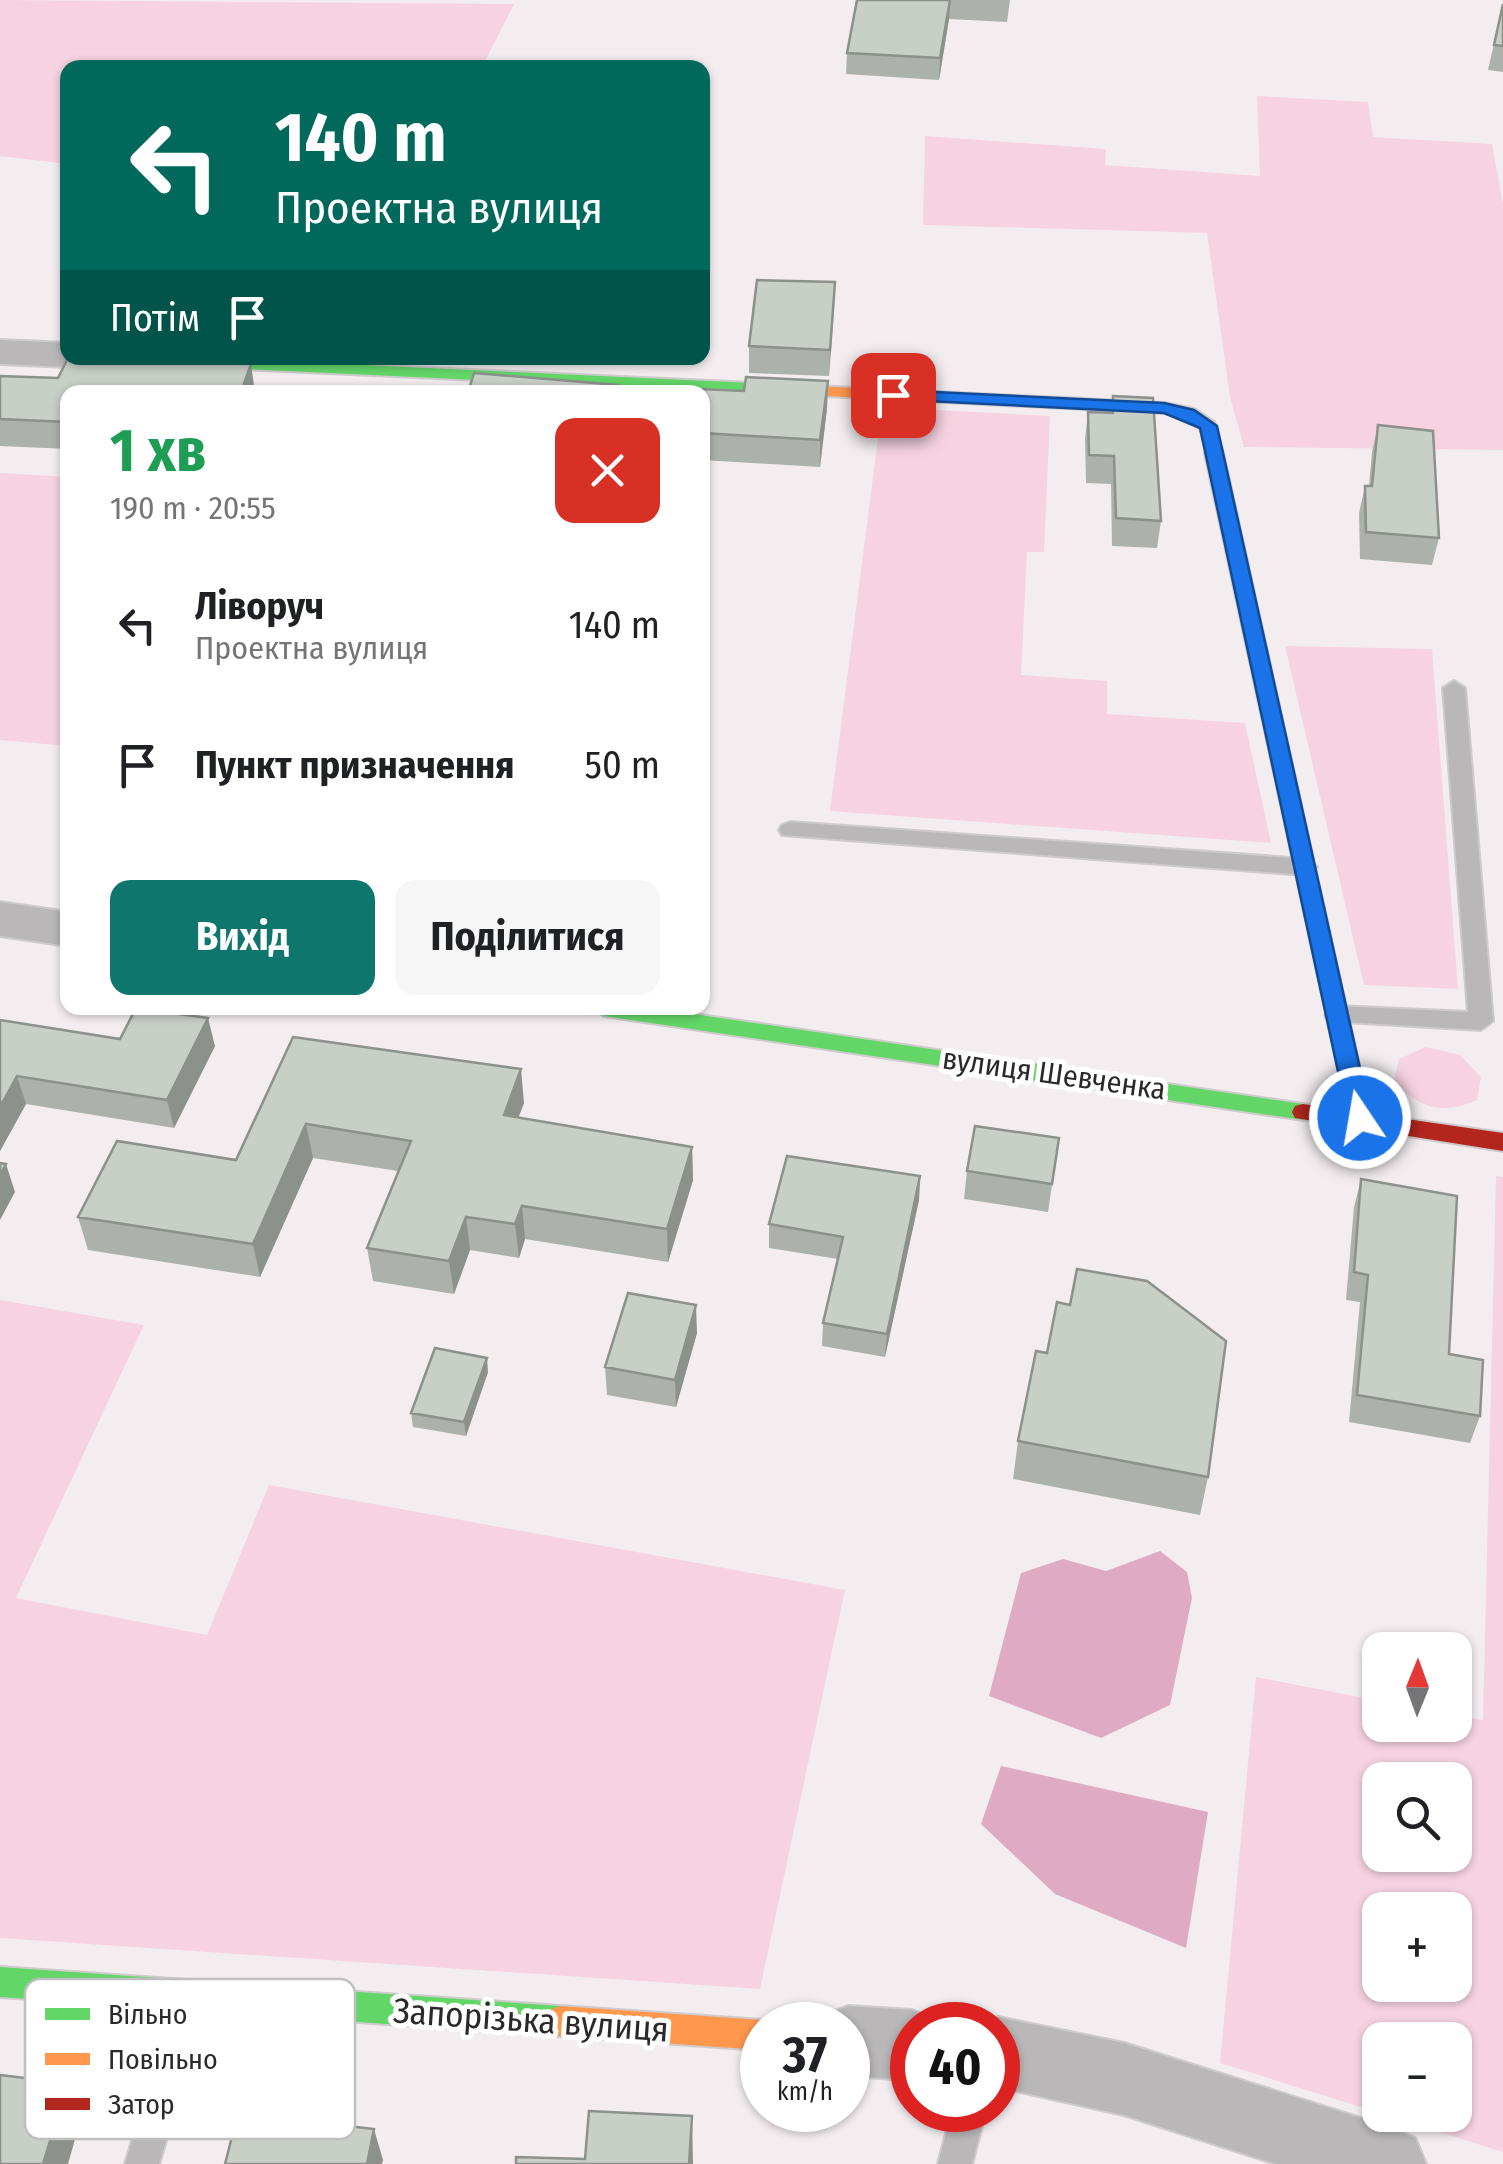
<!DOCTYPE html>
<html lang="uk">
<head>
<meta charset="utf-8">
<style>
  :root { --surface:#fff; --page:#f6f6f6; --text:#202124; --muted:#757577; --accent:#0f766e }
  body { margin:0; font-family:"Fira Sans Condensed",sans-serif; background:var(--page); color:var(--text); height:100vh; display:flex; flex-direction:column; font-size:38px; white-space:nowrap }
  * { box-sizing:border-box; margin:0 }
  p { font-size:32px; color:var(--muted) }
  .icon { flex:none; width:55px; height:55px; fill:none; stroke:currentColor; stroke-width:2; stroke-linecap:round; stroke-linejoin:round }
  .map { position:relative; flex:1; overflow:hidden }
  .side { position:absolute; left:60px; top:385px; width:650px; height:630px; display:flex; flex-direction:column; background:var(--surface); border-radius:20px; box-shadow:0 2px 8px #0004 }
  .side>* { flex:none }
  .guide { position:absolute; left:60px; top:60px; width:650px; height:305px; border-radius:20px; box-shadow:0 2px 8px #0004; background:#00695c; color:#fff; overflow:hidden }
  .needle { width:65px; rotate:1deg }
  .controls { position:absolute; left:1362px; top:1632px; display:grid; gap:20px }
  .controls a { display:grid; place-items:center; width:110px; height:110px; border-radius:20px; background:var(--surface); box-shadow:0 2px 8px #0004; font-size:50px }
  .speed { position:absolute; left:740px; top:2002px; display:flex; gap:20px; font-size:50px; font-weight:700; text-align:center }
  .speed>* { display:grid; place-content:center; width:130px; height:130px; border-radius:50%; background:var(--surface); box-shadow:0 2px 8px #0004; line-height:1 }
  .speed small { font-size:25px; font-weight:400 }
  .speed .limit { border:15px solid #d22; background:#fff; color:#111 }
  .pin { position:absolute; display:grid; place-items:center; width:85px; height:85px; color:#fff; margin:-42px; border-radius:20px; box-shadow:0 5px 15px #0006 }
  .me { position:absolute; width:110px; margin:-55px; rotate:348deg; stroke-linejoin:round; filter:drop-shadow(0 0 8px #0008) }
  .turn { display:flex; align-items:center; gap:35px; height:210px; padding:0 50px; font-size:45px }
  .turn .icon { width:130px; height:130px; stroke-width:2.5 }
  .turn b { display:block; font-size:70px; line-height:85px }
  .then { display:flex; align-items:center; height:95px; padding:0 50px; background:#0003; gap:20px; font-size:38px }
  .round { display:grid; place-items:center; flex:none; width:105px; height:105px; border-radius:20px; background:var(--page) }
  .headline { display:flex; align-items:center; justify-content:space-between; height:170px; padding:0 50px }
  h1 { font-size:60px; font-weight:700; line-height:75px; color:#1e9e55 }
  .action { display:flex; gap:20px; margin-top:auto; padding:20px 50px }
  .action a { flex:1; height:115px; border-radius:20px; background:var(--accent); color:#fff; font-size:40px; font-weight:700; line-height:115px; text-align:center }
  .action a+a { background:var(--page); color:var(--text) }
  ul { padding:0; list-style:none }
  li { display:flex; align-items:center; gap:30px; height:140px; padding:0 50px }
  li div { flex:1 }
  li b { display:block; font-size:38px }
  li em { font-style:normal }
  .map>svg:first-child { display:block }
</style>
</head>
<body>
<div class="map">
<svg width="1503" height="2164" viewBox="0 0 1503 2164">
  <rect width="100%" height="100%" fill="#f3edf0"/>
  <path fill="#f7d3e2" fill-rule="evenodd" d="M 0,0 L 514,4 L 482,67 L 68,68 L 67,164 L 0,156 Z
    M 1257,96 L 1368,102 L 1373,137 L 1492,144 L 1503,204 L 1503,450 L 1244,447 L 1230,397 L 1207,233 L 923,225 L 925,136 L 1106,149 L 1105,165 L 1260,176 Z
    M 882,407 L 1050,416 L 1044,552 L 1027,552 L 1021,675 L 1107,681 L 1107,714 L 1245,723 L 1271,843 L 830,811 Z
    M 0,473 L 67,477 L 67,746 L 0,740 Z
    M 1285,646 L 1432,649 L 1458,989 L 1364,985 Z
    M 1426,1047 L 1460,1055 L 1481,1077 L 1477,1100 C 1441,1115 1421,1109 1394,1082 L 1399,1059 Z
    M 1496,1176 L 1503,1177 L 1503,2152 L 1386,2115 L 1455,2115 L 1455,2040 L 1380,2040 L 1380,2113 L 1220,2063 L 1256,1677 L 1380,1701 L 1380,1725 L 1455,1725 L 1455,1715 L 1483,1720 ZM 1455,1780 L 1455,1855 L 1380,1855 L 1380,1780 ZM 1455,1910 L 1455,1985 L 1380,1985 L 1380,1910 Z
    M 0,1300 L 144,1325 L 16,1598 L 207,1635 L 269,1485 L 845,1590 L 760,1989 L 0,1938 Z"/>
  <path fill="#deabc2" d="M 1160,1551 L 1187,1572 L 1192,1598 L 1170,1705 L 1101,1738 L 989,1696 L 1021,1573 L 1063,1559 L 1106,1571 Z
    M 1001,1766 L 1208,1812 L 1186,1948 L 1055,1894 L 981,1824 Z"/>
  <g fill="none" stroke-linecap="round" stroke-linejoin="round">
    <defs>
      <path id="lane" d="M 1454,681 L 1465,688 L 1493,1021 L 1481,1030 L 1328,1021 L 1325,1015 L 1337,1006 L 1468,1012 L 1443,688 Z
        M 790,822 L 1305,859 L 1317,867 L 1305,875 L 782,835 L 779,830 L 782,825 Z
        M 191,1986 L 203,1990 L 208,2002 L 159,2164 L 125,2164 L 174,2002 L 179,1990 Z
        M 952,2110 L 986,2110 L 972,2164 L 938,2164 Z"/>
      <path id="street" d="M 0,340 L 68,343 L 68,358 L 85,358 L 68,367 L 0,364 Z
        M 0,902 L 68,912 L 68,946 L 0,936 Z
        M 848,2006 L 912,2010 L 937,2020 L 939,2025 L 912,2025 L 912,2080 L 848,2076 L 848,2025 L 819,2025 L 823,2016 Z
        M 998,2017 L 1124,2043 L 1389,2127 L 1415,2138 L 1426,2164 L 1276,2164 L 1124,2115 L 998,2087 L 998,2025 L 978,2025 Z"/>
      <path id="fast" d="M 108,358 L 211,358 L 774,384 L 782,389 L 774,394 L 116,363 Z
        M 593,1008 L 653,1008 L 1303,1104 L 1314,1112 L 1303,1120 L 604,1016 Z
        M 0,1967 L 560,2006 L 571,2010 L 575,2021 L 571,2032 L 560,2036 L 0,1997 Z"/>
      <path id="slow" d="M 774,384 L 1164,403 L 1194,409 L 1214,422 L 1223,453 L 1214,458 L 1208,457 L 1200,428 L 1183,417 L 1164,413 L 768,393 L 766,389 Z
        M 1303,853 L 1313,860 L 1371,1118 L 1360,1126 L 1349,1118 L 1293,860 Z
        M 560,2006 L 762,2020 L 773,2025 L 762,2025 L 762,2050 L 560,2036 L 549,2032 L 545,2021 L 549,2010 Z"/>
      <path id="jam" d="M 1214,448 L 1223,453 L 1313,860 L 1303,867 L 1293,860 L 1205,453 Z
        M 1303,1104 L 1503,1133 L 1503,1151 L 1295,1118 L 1292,1112 L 1295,1106 Z"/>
    </defs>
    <use href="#lane" stroke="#cfcbcd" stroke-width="4"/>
    <use href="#street" stroke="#cfcbcd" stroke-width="4"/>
    <use href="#fast" stroke="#cfcbcd" stroke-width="4"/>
    <use href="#slow" stroke="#cfcbcd" stroke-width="4"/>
    <use href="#jam" stroke="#cfcbcd" stroke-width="4"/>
    <use href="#lane" fill="#b9b7b8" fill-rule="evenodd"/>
    <use href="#street" fill="#b9b7b8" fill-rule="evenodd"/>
    <use href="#fast" fill="#63d668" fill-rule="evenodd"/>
    <use href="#slow" fill="#ff974d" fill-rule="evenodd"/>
    <use href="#jam" fill="#b3261e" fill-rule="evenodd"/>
  </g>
  <path fill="#acb2ab" d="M 857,0 L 1010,0 L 1007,22 L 949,19 L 939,80 L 846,74 L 847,53 Z
    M 1503,4 L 1503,72 L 1488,70 Z
    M 835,282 L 829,376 L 749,373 L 749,346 Z
    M 150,358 L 151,360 L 256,391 L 255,392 L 68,392 L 68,449 L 0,446 L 0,376 L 58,378 Z
    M 828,381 L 827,408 L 820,467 L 702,460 L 702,392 L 744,391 Z
    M 1113,396 L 1161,521 L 1157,548 L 1112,546 L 1111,484 L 1086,483 L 1085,439 L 1088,412 L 1111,413 Z
    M 1378,425 L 1439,538 L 1432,565 L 1360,559 L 1359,513 L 1365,486 L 1369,486 L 1372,452 Z
    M 0,1020 L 120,1039 L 215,1046 L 174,1128 L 26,1104 L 0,1151 Z
    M 293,1037 L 524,1103 L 518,1117 L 692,1147 L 693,1180 L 668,1262 L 525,1239 L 519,1258 L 470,1250 L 454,1294 L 373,1281 L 367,1248 L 398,1171 L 313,1158 L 260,1277 L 88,1250 L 78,1217 L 236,1160 Z
    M 1059,1138 L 1048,1212 L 964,1199 L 967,1171 Z
    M 920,1176 L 919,1200 L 885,1357 L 822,1346 L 823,1323 L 838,1259 L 769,1248 L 769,1224 Z
    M 1361,1179 L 1480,1416 L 1470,1443 L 1349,1422 L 1360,1302 L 1346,1300 L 1354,1207 Z
    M 697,1333 L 676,1407 L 607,1395 L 605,1367 Z
    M 488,1372 L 466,1436 L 413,1427 L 411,1413 Z
    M 1018,1441 L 1208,1477 L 1200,1515 L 1013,1479 Z"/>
  <path fill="#8c918b" d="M 950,0 L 949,19 L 939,80 L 940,58 Z
    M 835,282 L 834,309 L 829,376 L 830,350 Z
    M 251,364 L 255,392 L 241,392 Z
    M 828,381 L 827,408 L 820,467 L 820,440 Z
    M 208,1018 L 215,1046 L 174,1128 L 167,1100 Z
    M 521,1069 L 524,1103 L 507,1148 L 504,1115 Z
    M 17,1076 L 26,1104 L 0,1151 L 0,1107 Z
    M 306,1124 L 313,1158 L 260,1277 L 253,1244 Z
    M 692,1147 L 693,1180 L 668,1262 L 667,1229 Z
    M 6,1164 L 15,1192 L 0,1220 L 0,1175 Z
    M 920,1176 L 919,1200 L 885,1357 L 887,1334 Z
    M 522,1206 L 525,1239 L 519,1258 L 515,1224 Z
    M 466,1217 L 470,1250 L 454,1294 L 449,1261 Z
    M 696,1305 L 697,1333 L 676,1407 L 675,1380 Z
    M 487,1358 L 488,1372 L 466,1436 L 464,1422 Z
    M 67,2083 L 82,2115 L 68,2164 L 43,2164 Z
    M 692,2116 L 693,2164 L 689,2164 Z
    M 374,2129 L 383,2160 L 382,2164 L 367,2164 Z"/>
  <path fill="#c8cfc7" stroke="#8c918b" stroke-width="2.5" d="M 857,0 L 950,0 L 940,58 L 847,53 Z
    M 1503,4 L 1503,46 L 1494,45 Z
    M 757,280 L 835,282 L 830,350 L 749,346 Z
    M 68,358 L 145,358 L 144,360 L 251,364 L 241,392 L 68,392 L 68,422 L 0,419 L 0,376 L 58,378 Z
    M 474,373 L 618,385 L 617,392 L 468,392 Z
    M 746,377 L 828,381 L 820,440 L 702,433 L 702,392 L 698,392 L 699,389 L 744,391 Z
    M 1113,396 L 1153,398 L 1161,521 L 1116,518 L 1114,456 L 1089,455 L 1088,412 L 1113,413 Z
    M 1378,425 L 1433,431 L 1439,538 L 1366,532 L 1365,486 L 1372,486 Z
    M 136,1008 L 208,1018 L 167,1100 L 17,1076 L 0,1107 L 0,1020 L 120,1039 Z
    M 293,1037 L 521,1069 L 504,1115 L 692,1147 L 667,1229 L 522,1206 L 515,1224 L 466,1217 L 449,1261 L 367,1248 L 411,1141 L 306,1124 L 253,1244 L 78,1217 L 117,1141 L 236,1160 Z
    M 975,1126 L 1059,1138 L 1052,1184 L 967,1171 Z
    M 787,1156 L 920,1176 L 887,1334 L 823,1323 L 843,1237 L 769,1224 Z
    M 0,1163 L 6,1164 L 0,1175 Z
    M 1361,1179 L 1457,1196 L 1449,1354 L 1483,1360 L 1480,1416 L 1357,1395 L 1368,1275 L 1354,1272 Z
    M 1077,1269 L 1147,1281 L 1226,1341 L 1208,1477 L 1018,1441 L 1036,1351 L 1047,1353 L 1057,1302 L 1070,1305 Z
    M 628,1293 L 696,1305 L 675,1380 L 605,1367 Z
    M 435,1348 L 487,1358 L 464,1422 L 411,1413 Z
    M 0,2075 L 67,2083 L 43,2164 L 0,2164 Z
    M 589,2111 L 692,2116 L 689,2164 L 516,2164 L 516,2157 L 585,2159 Z
    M 238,2113 L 374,2129 L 367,2164 L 225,2164 Z"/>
  <path fill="#1a73e8" stroke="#114b97" stroke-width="2.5" d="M 893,390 L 1164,403 L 1194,410 L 1217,426 L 1371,1118 L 1368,1125 L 1352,1125 L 1348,1118 L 1200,428 L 1164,413 L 887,399 L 884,395 Z"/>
  <g text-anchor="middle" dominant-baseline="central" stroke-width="10" stroke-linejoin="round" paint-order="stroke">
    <g font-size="30" fill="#2d292b" stroke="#fff">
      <text transform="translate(1054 1074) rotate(8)">вулиця Шевченка</text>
    </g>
    <g font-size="35" fill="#2d292b" stroke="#fff">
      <text transform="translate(531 2020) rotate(4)">Запорізька вулиця</text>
    </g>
  </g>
  <rect x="25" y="1979" width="330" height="160" rx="15" fill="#fff" stroke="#c0bfbf" stroke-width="2.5"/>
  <rect x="45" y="2008" width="45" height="12" fill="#63d668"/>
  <rect x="45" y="2053" width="45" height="12" fill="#ff974d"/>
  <rect x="45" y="2098" width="45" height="12" fill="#b3261e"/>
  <g font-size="28" fill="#2d292b">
    <text x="108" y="2024">Вільно</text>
    <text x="108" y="2069">Повільно</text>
    <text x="108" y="2114">Затор</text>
  </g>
</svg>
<div class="controls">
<a><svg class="needle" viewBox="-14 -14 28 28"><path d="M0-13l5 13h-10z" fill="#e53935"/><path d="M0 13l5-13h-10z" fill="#757577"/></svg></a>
<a><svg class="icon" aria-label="search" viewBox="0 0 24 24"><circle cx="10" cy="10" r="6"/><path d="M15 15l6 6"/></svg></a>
<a>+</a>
<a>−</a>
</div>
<div class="speed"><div>37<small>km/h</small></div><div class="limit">40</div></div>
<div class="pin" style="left:893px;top:395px;background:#d93025"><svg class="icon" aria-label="arrive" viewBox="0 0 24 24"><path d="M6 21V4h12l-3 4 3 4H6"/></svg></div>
<svg class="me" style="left:1360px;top:1118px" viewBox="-20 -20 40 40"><circle r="17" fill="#1a73e8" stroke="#fff" stroke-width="3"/><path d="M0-11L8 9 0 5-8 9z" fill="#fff"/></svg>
<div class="guide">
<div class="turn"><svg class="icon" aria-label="left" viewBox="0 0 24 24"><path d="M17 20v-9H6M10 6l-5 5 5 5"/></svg><div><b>140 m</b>Проектна вулиця</div></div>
<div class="then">Потім<svg class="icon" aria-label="arrive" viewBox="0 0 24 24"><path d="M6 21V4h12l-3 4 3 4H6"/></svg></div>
</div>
<section class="side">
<div class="headline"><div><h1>1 хв</h1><p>190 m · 20:55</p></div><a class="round" style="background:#d93025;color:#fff"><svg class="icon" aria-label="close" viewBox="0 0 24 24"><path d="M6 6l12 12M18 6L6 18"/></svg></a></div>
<ul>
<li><svg class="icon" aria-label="left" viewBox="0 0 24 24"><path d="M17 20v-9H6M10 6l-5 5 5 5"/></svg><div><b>Ліворуч</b><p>Проектна вулиця</p></div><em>140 m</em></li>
<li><svg class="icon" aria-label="arrive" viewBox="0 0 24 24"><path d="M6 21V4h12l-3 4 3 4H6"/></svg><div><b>Пункт призначення</b></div><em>50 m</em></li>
</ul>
<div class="action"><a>Вихід</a><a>Поділитися</a></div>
</section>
</div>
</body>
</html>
